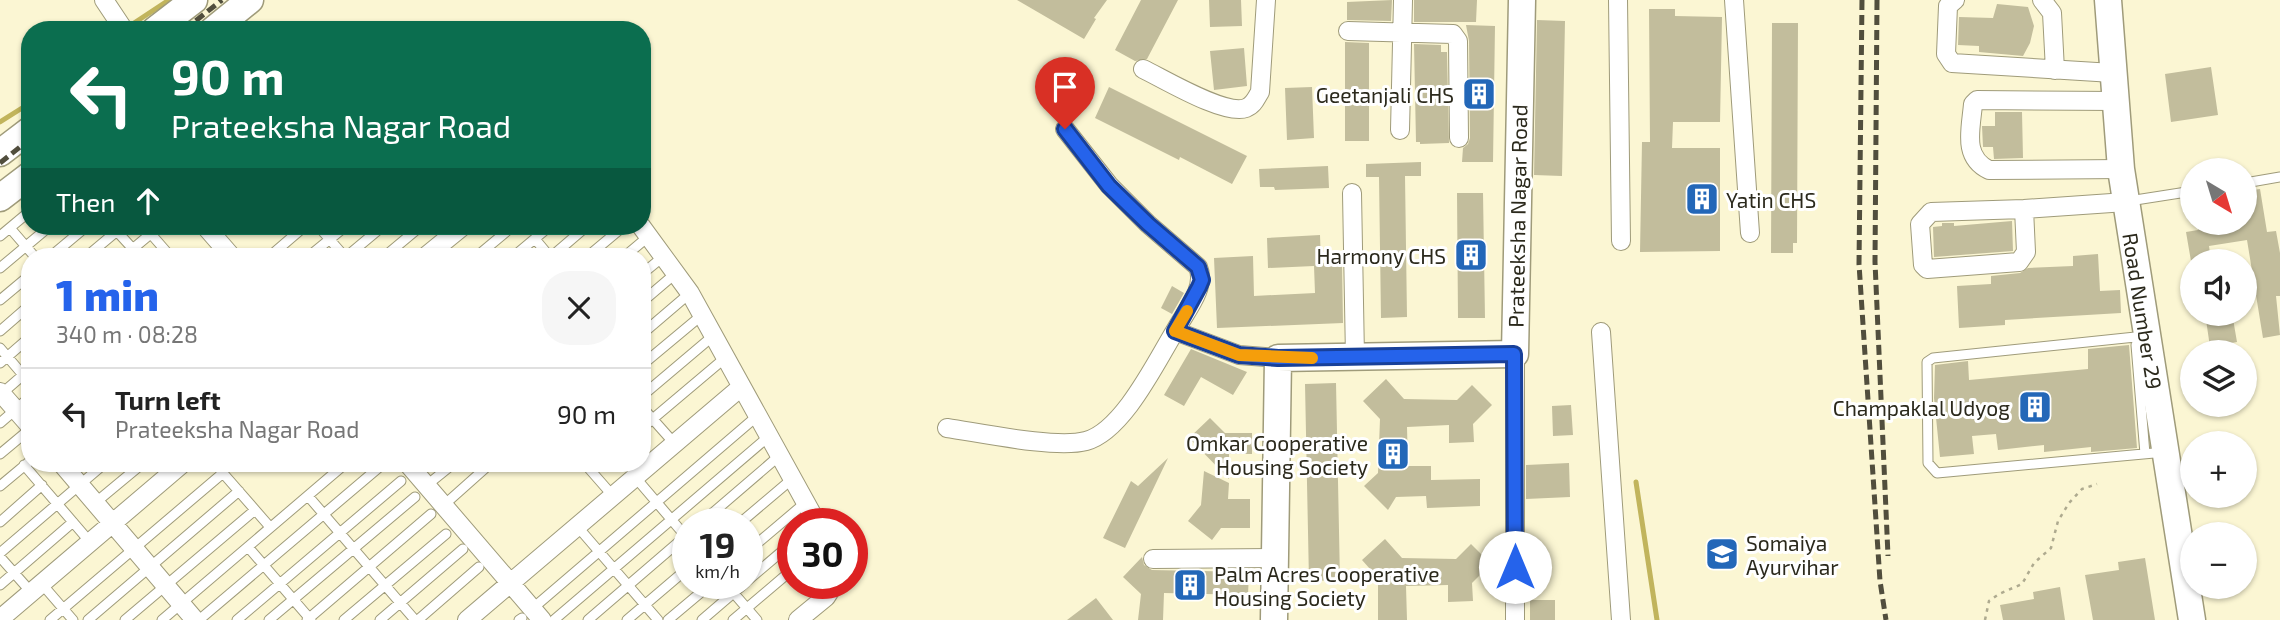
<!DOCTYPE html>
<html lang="en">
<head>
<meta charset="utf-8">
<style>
  :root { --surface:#fff; --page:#f6f6f6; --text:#222; --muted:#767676; --line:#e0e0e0; --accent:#2563eb }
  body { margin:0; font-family:"Exo 2",sans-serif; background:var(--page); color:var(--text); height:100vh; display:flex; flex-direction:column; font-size:26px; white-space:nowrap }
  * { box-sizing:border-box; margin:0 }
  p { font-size:23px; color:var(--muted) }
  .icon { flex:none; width:38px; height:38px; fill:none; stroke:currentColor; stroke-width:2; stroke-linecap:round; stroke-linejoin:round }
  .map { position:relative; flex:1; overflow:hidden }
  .details { position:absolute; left:21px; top:248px; width:630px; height:224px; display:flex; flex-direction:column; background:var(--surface); border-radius:28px; box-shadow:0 2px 5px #0004 }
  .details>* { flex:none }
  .hud { position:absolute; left:21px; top:21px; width:630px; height:214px; border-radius:28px; box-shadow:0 2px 5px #0004; background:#0b6e4f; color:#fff; overflow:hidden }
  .needle { width:46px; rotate:142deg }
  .controls { position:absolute; left:2180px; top:158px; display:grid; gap:14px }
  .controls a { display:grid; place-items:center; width:77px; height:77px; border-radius:50%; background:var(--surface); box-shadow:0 2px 5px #0004; font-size:35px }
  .speed { position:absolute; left:672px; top:508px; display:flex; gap:14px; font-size:35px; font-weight:700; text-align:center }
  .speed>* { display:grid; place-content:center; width:91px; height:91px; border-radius:50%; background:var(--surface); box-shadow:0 2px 5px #0004; line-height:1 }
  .speed small { font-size:18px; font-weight:400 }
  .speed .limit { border:10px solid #d22; background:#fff; color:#111 }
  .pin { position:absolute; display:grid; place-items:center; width:60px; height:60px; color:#fff; margin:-72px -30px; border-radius:50% 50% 50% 0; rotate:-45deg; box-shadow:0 0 7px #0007 }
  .pin .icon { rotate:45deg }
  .me { position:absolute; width:77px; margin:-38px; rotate:0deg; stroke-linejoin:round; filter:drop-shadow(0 0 5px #0008) }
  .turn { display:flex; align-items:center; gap:24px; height:147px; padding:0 35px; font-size:32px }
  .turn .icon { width:91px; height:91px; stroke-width:2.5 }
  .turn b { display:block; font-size:49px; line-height:60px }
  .then { display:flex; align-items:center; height:66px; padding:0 35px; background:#0003; gap:14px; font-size:26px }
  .round { display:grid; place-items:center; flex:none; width:74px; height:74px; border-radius:28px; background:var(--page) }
  .summary { display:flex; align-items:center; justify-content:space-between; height:119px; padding:0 35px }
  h1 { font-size:42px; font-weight:800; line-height:52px; color:var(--accent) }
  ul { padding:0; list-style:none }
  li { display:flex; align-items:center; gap:21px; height:91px; padding:0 35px; border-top:2px solid var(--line) }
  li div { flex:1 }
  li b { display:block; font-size:26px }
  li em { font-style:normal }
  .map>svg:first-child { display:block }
</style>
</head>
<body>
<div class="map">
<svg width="2280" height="620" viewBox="0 0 2280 620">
  <rect width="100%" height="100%" fill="#fbf6d3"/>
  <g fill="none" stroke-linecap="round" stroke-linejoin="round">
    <path stroke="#c1b45c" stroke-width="5" d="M 128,27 L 169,0
      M 0,122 L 30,103
      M 1636,482 L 1657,620"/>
  </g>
  <path fill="#c2bd9c" d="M 1017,0 L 1107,0 L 1094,18 L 1096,19 L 1084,39 Z
    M 1141,0 L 1178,0 L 1147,59 L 1135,61 L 1115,50 Z
    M 1209,0 L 1241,0 L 1242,26 L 1210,27 Z
    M 1392,0 L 1391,21 L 1347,20 L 1347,2 Z
    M 1414,0 L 1477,0 L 1476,22 L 1414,22 Z
    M 1997,4 L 2028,7 L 2034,26 L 2030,43 L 2023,56 L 1979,52 L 1979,46 L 1958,45 L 1959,17 L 1993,18 Z
    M 1649,9 L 1675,9 L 1675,16 L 1722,17 L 1720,122 L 1673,122 L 1672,148 L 1720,148 L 1720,251 L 1640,252 L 1642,142 L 1650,142 Z
    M 1537,20 L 1565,21 L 1562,176 L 1534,175 Z
    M 1772,23 L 1798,23 L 1797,243 L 1793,243 L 1793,253 L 1771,253 Z
    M 1466,25 L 1495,26 L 1493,162 L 1462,162 L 1463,148 L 1468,144 L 1470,138 L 1469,41 Z
    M 1345,42 L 1369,43 L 1369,141 L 1345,141 Z
    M 1414,44 L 1441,45 L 1441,52 L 1447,52 L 1449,143 L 1420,144 L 1420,142 L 1416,142 Z
    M 1244,48 L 1247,86 L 1214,90 L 1210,51 Z
    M 2211,67 L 2218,115 L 2171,122 L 2165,74 Z
    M 1109,87 L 1247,156 L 1232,184 L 1180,157 L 1179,160 L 1095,118 Z
    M 1312,87 L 1314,138 L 1287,140 L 1285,88 Z
    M 1995,112 L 2022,112 L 2023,158 L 1994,159 L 1993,147 L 1983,147 L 1982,126 L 1995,126 Z
    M 1421,162 L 1421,176 L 1405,176 L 1407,317 L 1381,318 L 1379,177 L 1366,177 L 1366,164 Z
    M 1328,166 L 1329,188 L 1275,190 L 1274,187 L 1260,187 L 1259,169 Z
    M 2260,189 L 2267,232 L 2276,231 L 2280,253 L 2280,296 L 2276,296 L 2280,335 L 2263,338 L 2247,240 L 2209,246 L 2211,261 L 2191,261 L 2186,232 L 2198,230 L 2197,222 L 2245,222 L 2245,191 Z
    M 1457,193 L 1483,193 L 1485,318 L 1458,318 Z
    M 2012,221 L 2013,251 L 1934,257 L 1933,227 L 1942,226 L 1942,223 L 1954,223 L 1954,226 Z
    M 1320,235 L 1321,263 L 1342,262 L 1343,323 L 1217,328 L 1214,258 L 1253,256 L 1254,296 L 1315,293 L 1314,266 L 1268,268 L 1267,238 Z
    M 2098,254 L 2100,291 L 2120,290 L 2121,313 L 2005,320 L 2005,325 L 1959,328 L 1957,286 L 1991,284 L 1991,276 L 2020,273 L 2028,268 L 2073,266 L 2073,256 Z
    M 1172,286 L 1184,293 L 1172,314 L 1161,308 Z
    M 2205,313 L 2232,313 L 2237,342 L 2210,347 Z
    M 2129,345 L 2137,448 L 2091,452 L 2091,447 L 2044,452 L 2044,445 L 1998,450 L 1996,434 L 1972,436 L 1974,454 L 1940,457 L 1934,398 L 1935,365 L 1968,361 L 1969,380 L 2088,369 L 2088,349 Z
    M 1191,349 L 1247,372 L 1233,395 L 1201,377 L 1184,406 L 1164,395 Z
    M 1386,379 L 1404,399 L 1457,400 L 1472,385 L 1492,405 L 1473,424 L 1474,442 L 1449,443 L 1449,425 L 1407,427 L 1408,466 L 1431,466 L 1431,480 L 1480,479 L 1480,506 L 1427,508 L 1426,496 L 1396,497 L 1388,510 L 1364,486 L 1378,473 L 1380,419 L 1363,401 Z
    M 1336,383 L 1340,580 L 1309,581 L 1305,384 Z
    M 1571,405 L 1573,435 L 1553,436 L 1552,406 Z
    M 1210,418 L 1225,433 L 1252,433 L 1252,454 L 1229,454 L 1229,479 L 1189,438 Z
    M 1168,458 L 1125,548 L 1103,538 L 1131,481 L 1138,486 Z
    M 1569,463 L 1570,497 L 1526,499 L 1526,465 Z
    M 1204,471 L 1229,483 L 1228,499 L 1250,499 L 1250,528 L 1221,528 L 1212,540 L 1188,521 L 1201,505 Z
    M 1385,539 L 1402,558 L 1456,559 L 1471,544 L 1491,564 L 1472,583 L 1473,601 L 1448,602 L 1448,585 L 1406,586 L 1407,620 L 1378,620 L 1378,578 L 1362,560 Z
    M 1142,557 L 1144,565 L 1152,570 L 1249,572 L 1248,595 L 1164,593 L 1163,620 L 1138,620 L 1141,594 L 1123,577 Z
    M 2145,558 L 2155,620 L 2093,620 L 2085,575 L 2119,570 L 2118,562 Z
    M 2060,587 L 2065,620 L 2003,620 L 2000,605 L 2034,599 L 2033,592 Z
    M 1096,598 L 1113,620 L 1067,620 Z
    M 1530,600 L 1555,600 L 1555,620 L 1530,620 Z"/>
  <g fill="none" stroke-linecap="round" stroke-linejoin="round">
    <defs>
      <path id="lane" d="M 2245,183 L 2280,177
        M 2129,201 L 2193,191
        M 112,226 L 133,249
        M 318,226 L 345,257
        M 10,228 L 35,257
        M 151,234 L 171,257
        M 0,236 L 30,211
        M 535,239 L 550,257
        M 50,257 L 87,226
        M 86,257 L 123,226
        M 123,257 L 160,226
        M 269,257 L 305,226
        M 308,257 L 346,226
        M 346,257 L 383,226
        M 384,257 L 421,226
        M 476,257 L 513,226
        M 513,257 L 550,226
        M 551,257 L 587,226
        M 587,257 L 624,226
        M 624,257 L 649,236
        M 0,268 L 50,226
        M 642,274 L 664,256
        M 0,300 L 30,275
        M 642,302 L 676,273
        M 0,331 L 30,305
        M 642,334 L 690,293
        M 2145,336 L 1933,358 L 1927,362 L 1928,463 L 1937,473 L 2165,452
        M 2136,345 L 2145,454
        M 0,348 L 23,375
        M 0,363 L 30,337
        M 642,365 L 702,315
        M 0,395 L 30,369
        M 642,396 L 713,336
        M 642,407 L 674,443
        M 0,423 L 30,397
        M 642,428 L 725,358
        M 0,454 L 30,429
        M 215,464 L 270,527
        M 585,464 L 613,496
        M 24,465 L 90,542
        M 635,477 L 688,539
        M 427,485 L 453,464
        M 0,486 L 30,461
        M 308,496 L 415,620
        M 95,503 L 142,464
        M 444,505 L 490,464
        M 0,522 L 42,485
        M 701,523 L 779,456
        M 740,523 L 792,479
        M 577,526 L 658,620
        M 248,547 L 311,620
        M 747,552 L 805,503
        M 0,553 L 104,464
        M 0,557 L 31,592
        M 747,581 L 793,542
        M 41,583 L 73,620
        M 725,583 L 757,620
        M 0,585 L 73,522
        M 532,609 L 756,417
        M 50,620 L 223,473
        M 88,620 L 239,491
        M 125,620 L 255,510
        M 162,620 L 345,464
        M 199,620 L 383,464
        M 237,620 L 401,481
        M 269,620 L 415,497
        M 307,620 L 431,514
        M 344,620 L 446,534
        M 380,620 L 463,549
        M 418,620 L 479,567
        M 519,620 L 522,618
        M 554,620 L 768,437
        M 588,620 L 688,534
        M 627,620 L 688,568
        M 668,620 L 712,583
        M 702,620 L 745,583
        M 733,620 L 793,569"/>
      <path id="street" d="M 104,0 L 124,30
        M 1618,0 L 1621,241
        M 1734,0 L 1750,233
        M 1955,0 L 1948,6 L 1946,54 L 1952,63 L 2113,73
        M 2042,0 L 2052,13 L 2055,70
        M 1348,31 L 1453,34 L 1458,41 L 1459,138
        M 1143,69 C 1164,79 1225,116 1246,108 C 1254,105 1256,98 1260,92 L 1266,0
        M 2117,101 L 1977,100 L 1973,104 C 1971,129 1962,157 1989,170 L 2121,169
        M 1065,129 L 1109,185 L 1148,224 L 1198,267 C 1207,288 1185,312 1175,331
        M 1400,130 L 1403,0
        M 1352,193 L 1355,357
        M 2024,209 L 2026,252 L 2019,262 L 1927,269 L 1923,265 L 1920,224 L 1931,212 L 2024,209 L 2126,202
        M 205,226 L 232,257
        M 641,226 L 690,293 L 817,523
        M 425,257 L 463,226
        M 1601,332 L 1621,620
        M 1515,354 L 1515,620
        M 0,392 L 30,426
        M 947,428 C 981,433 1056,449 1086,441 C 1123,431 1156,362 1175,331 L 1239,355 L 1278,358
        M 62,464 L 195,620
        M 408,464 L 542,620
        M 1153,559 L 1275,558
        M 0,619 L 182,464
        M 467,620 L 740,388
        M 798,620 L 826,597 L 835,583"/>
      <path id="secondary" d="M 2108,0 L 2121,169 L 2192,620
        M 155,30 L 194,0
        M 213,30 L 250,0
        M 0,153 L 30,130
        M 0,198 L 30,175
        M 1274,620 L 1278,358 L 1515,354 L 1522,0"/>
    </defs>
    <use href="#lane" stroke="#9f9b7a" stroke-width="11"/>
    <use href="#street" stroke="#9f9b7a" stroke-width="20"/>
    <use href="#secondary" stroke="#9f9b7a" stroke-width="29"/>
    <path stroke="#aeaa8f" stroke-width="2.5" stroke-dasharray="3.5 5" stroke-linecap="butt" d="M 1985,620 L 1989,601 L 1999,594 L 2022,584 L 2034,563 L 2051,548 L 2058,521 L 2069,503 L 2082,489 L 2097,484"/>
    <use href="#lane" stroke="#fff" stroke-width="9"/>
    <use href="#street" stroke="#fff" stroke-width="18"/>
    <use href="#secondary" stroke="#fff" stroke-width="26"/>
    <path stroke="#514e3d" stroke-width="5" stroke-dasharray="10 5" stroke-linecap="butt" d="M 1862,0 L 1859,264 L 1880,581 L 1886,620
      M 1877,0 L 1875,262 L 1888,556
      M 184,30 L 222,0
      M 0,163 L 30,139"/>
  </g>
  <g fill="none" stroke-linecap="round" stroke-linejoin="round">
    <defs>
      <path id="route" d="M 1065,129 L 1109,186 L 1148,224 L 1198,267 L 1202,280 L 1199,287 L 1175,331 L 1239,355 L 1278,358 L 1514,354 L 1515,567"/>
    </defs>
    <use href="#route" stroke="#184099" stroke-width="18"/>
    <use href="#route" stroke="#2563eb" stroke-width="12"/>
    <path stroke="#f59e0b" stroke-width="12" d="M 1187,311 L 1175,331 L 1239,355 L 1312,358"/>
  </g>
  <defs>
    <symbol id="building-square" viewBox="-11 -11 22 22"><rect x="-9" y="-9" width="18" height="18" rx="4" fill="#2367b8" stroke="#fff"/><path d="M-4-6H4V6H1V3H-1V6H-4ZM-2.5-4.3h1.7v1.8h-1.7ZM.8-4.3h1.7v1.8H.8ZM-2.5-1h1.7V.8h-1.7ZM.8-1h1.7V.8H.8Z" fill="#fff"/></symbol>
    <symbol id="university-square" viewBox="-11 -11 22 22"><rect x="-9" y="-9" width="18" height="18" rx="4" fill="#2367b8" stroke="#fff"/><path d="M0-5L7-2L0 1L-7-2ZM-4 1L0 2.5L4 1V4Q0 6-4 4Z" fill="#fff"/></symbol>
  </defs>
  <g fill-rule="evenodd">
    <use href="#building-square" x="1460" y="75" width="38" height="38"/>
    <use href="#building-square" x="1683" y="180" width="38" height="38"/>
    <use href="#building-square" x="1452" y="236" width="38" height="38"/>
    <use href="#building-square" x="2016" y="388" width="38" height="38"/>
    <use href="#building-square" x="1374" y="435" width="38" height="38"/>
    <use href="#university-square" x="1703" y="535" width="38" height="38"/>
    <use href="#building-square" x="1171" y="566" width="38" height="38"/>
  </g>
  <g text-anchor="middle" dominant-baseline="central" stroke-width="6" stroke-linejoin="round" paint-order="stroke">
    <g font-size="21" fill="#2b291c" stroke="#fff" text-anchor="end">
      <text x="1454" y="94">Geetanjali CHS</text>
      <text x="1726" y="199" text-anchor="start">Yatin CHS</text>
      <text x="1446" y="255">Harmony CHS</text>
      <text x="2010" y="407">Champaklal Udyog</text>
      <text x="1368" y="442">Omkar Cooperative<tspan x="1368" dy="24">Housing Society</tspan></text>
      <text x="1746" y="542" text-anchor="start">Somaiya<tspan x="1746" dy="24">Ayurvihar</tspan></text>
      <text x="1214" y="573" text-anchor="start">Palm Acres Cooperative<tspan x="1214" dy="24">Housing Society</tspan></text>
    </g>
    <g font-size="21" fill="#2b291c" stroke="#fff">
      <text transform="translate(1517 216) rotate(-89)">Prateeksha Nagar Road</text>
      <text transform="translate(2143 311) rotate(81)">Road Number 29</text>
    </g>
  </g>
</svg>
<div class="controls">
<a><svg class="needle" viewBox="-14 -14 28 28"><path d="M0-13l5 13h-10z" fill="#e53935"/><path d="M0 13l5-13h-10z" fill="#767676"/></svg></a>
<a><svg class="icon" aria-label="sound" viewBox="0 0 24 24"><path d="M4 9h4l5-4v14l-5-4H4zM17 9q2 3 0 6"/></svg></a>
<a><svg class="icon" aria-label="layers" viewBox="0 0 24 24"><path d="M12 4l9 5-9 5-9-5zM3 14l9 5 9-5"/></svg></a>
<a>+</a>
<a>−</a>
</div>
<div class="speed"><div>19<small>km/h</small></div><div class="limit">30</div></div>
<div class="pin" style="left:1065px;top:129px;background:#d93025"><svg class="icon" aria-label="arrive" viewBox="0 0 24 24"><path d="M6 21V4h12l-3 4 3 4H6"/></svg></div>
<svg class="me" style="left:1515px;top:567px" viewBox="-20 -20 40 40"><circle r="19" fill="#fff"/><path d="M0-13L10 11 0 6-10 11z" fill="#2563eb"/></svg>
<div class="hud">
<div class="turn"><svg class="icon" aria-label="left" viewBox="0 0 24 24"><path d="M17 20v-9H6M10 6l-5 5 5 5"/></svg><div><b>90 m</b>Prateeksha Nagar Road</div></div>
<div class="then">Then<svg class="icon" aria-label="ahead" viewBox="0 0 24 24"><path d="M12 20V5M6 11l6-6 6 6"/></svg></div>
</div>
<section class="details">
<div class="summary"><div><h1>1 min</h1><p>340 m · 08:28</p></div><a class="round"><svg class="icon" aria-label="close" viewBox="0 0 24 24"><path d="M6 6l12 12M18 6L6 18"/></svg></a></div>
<ul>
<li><svg class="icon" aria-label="left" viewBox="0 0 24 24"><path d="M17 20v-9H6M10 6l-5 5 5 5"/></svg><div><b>Turn left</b><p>Prateeksha Nagar Road</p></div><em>90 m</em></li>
</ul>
</section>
</div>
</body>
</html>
